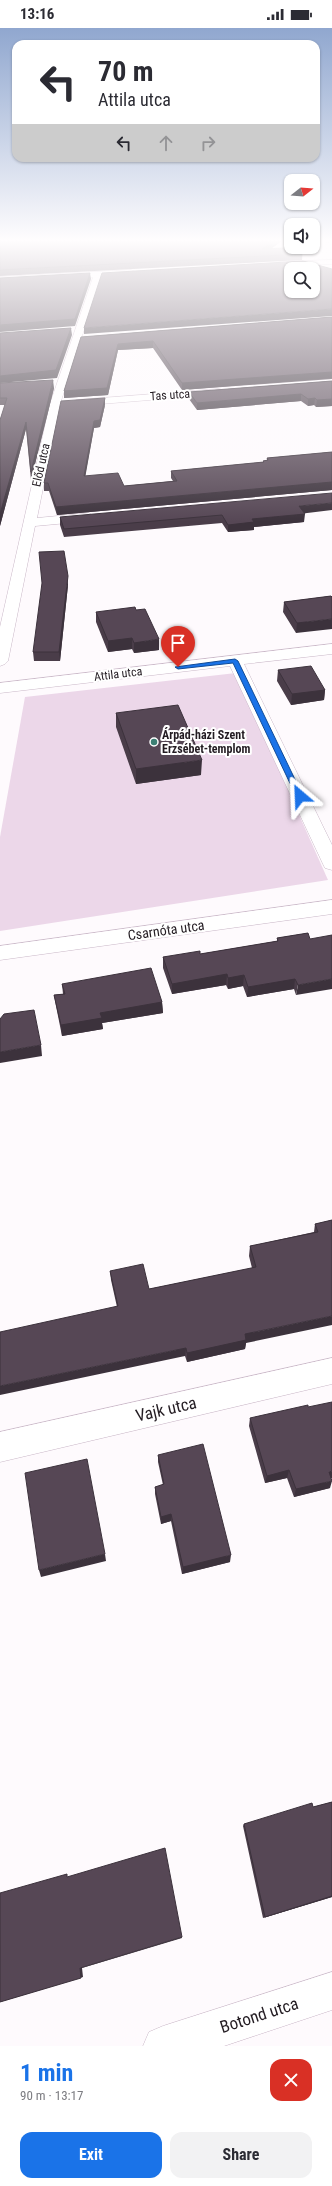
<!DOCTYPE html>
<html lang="en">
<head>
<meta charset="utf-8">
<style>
  :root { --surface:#fff; --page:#f2f2f3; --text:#2b2b33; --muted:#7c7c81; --accent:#1a73e8 }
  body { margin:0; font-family:"Roboto Condensed",sans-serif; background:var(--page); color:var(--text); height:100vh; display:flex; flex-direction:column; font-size:15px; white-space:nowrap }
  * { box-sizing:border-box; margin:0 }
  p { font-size:13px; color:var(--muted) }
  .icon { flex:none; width:22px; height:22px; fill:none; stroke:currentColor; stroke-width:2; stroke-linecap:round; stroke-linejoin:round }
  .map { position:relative; height:2018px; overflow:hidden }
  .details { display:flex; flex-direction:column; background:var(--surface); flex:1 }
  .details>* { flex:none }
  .top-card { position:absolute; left:12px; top:12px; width:308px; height:122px; border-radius:12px; box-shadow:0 1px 3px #0004; background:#fff; color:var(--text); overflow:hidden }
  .needle { width:26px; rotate:73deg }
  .fabs { position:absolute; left:284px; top:146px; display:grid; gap:8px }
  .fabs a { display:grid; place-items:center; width:36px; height:36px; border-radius:8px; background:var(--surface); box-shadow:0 1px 3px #0004; font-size:20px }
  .pin { position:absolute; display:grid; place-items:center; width:34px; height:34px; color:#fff; margin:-41px -17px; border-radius:50% 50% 50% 0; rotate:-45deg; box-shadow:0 0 4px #0007 }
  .pin .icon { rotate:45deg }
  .me { position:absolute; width:44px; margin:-22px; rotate:334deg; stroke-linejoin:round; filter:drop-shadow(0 0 3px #0008) }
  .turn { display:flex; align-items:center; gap:14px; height:84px; padding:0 20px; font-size:18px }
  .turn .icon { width:52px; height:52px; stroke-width:2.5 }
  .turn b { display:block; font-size:28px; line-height:34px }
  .lanes { display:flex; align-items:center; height:38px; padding:0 20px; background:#0003; justify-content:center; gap:20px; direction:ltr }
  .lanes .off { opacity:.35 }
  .round { display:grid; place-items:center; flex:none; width:42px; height:42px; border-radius:12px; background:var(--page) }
  .headline { display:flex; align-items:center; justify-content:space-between; height:68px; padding:0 20px }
  h1 { font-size:24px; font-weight:700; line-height:30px; color:var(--accent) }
  .action { display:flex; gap:8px; margin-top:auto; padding:8px 20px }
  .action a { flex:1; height:46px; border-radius:12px; background:var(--accent); color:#fff; font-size:16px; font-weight:700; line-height:46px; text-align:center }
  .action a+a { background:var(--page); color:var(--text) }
  .status { display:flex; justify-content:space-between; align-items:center; height:28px; padding:0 20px; background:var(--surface); direction:ltr }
  .status svg { height:11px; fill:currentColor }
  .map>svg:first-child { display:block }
</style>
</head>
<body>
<div class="status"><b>13:16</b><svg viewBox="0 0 49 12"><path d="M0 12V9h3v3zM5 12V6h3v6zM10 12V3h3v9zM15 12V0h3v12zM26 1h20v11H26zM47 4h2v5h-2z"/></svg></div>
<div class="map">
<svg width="332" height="2018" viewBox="0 0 332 2018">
  <rect width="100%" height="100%" fill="#fefafd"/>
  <path fill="#ecd7e9" d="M 236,645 L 328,852 L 0,903 L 0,809 L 25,669 Z"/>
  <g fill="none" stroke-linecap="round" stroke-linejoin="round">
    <defs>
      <path id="street" d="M 324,212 L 332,212 L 332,215 L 325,214 Z
        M 95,244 L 102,246 L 60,376 L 37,490 L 89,485 L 95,489 L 89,493 L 35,498 L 8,633 L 5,636 L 0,638 L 0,599 L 50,376 Z
        M 219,361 L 223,362 L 224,364 L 223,366 L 76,378 L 71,375 L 76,372 Z
        M 332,616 L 332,626 L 244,636 L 332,817 L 332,842 L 325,840 L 323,836 L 230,638 L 0,665 L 0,655 Z
        M 332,872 L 332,886 L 0,932 L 0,918 Z
        M 332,1330 L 332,1356 L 0,1434 L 0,1404 Z
        M 332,1944 L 332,1982 L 224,2018 L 143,2018 L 149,2004 L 163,1998 Z"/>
      <path id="secondary" d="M 332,232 L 332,236 L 279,238 L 275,236 L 279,234 Z
        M 131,242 L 134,243 L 134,247 L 0,255 L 0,249 Z"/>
    </defs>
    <use href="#street" stroke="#cab8c8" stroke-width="1"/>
    <use href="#secondary" stroke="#cab8c8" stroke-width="1"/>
    <use href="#street" fill="#fff" fill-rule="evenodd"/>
    <use href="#secondary" fill="#fff" fill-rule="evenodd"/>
  </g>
  <path fill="#4a3d49" d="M 12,212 L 283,212 L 271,221 L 303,219 L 302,232 L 0,248 L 0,213 Z
    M 332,289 L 332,351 L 182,362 L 153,320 L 118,322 L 108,367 L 64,370 L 64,363 L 81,309 Z
    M 332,353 L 332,378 L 316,379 L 314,377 L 308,378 L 301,373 L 197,382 L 189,371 L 189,364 Z
    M 0,355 L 54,360 L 31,452 L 26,401 L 0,498 L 0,392 L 5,377 L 0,377 Z
    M 105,377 L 100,399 L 94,400 L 85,448 L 124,458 L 173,453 L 171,450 L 171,443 L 263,434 L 263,433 L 267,432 L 267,430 L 332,424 L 332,462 L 57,487 L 49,463 L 44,463 L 44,455 Z
    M 304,485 L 304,494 L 254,499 L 254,502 L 228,504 L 222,495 L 64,509 L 60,497 L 60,489 Z
    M 68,557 L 60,633 L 34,633 L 33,624 Z
    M 331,568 L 296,605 L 283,584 L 284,574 Z
    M 96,584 L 159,622 L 134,625 L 132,621 L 108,624 L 96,594 Z
    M 278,642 L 325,662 L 324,672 L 291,677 L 277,653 Z
    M 116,685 L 201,747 L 136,756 L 116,699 Z
    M 308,905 L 296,967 L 294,961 L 247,969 L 243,958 L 228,961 L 226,957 L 172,966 L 163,940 L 163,929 L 200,926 L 277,913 L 277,910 Z
    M 62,956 L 162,974 L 163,985 L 102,995 L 103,1001 L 62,1008 L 56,978 L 54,967 L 63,966 Z
    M 332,1192 L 246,1315 L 245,1321 L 187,1334 L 185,1328 L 117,1279 L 111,1252 L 110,1243 L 149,1261 L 252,1240 L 249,1228 L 250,1218 L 314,1204 L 315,1196 Z
    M 250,1390 L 330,1460 L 294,1469 L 287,1450 L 265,1455 L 249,1398 Z
    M 158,1427 L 230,1534 L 182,1546 L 171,1493 L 161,1496 L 155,1466 L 155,1459 L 163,1457 L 158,1434 Z
    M 332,1774 L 332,1869 L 263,1890 L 243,1798 L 244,1796 L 313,1779 Z"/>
  <path fill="#3c323c" d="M 275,212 L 283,212 L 261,227 L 262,221 Z
    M 90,245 L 91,251 L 75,298 L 0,304 L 0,297 Z
    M 332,281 L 332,288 L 84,306 L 84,300 Z
    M 71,300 L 72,307 L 57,350 L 0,355 L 0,348 Z
    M 153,313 L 153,320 L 118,322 L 108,367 L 64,370 L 64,363 L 118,316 Z
    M 332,344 L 332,350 L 182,362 L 182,355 Z
    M 53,352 L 54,360 L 31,452 L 31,444 Z
    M 301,366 L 301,373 L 197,382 L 197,375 Z
    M 105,370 L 105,377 L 100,399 L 94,400 L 84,456 L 84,448 L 94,393 Z
    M 315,370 L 314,377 L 308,378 L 308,371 Z
    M 332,371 L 332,378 L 316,379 L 317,372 Z
    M 26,394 L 26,401 L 0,498 L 0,486 Z
    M 332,454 L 332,462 L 57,487 L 56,479 Z
    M 332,475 L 332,482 L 299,486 L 299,478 Z
    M 305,486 L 304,494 L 254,499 L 254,502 L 228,504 L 228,497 L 252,491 Z
    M 68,548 L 68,557 L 60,633 L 59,624 Z
    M 332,591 L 332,601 L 296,605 L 297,595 Z
    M 132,610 L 132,621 L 108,624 L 108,613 Z
    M 159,611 L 159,622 L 134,625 L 134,615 Z
    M 325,662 L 324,672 L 291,677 L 292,666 Z
    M 202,732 L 201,747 L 136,756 L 136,741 Z
    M 227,946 L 226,957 L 172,966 L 172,956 Z
    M 244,947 L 243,958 L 228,961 L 228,950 Z
    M 295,951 L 294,961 L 247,969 L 248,959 Z
    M 332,951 L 332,961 L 296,967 L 298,957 Z
    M 162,974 L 163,985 L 102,995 L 103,1001 L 62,1008 L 61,997 L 100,985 Z
    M 41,1017 L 42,1028 L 0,1035 L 0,1024 Z
    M 332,1288 L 332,1297 L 246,1315 L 245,1321 L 187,1334 L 187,1325 L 245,1306 Z
    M 186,1320 L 185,1328 L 0,1367 L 0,1358 Z
    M 289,1442 L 287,1450 L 265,1455 L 267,1448 Z
    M 332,1443 L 332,1450 L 327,1451 L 329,1444 Z
    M 332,1453 L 330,1460 L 294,1469 L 296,1461 Z
    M 171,1486 L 171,1493 L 161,1496 L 161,1489 Z
    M 105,1526 L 106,1533 L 41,1549 L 39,1542 Z
    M 231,1527 L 230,1534 L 182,1546 L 183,1539 Z
    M 332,1868 L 332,1869 L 263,1890 L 265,1889 Z
    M 182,1909 L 182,1910 L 82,1940 L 83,1949 L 0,1974 L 80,1940 Z"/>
  <path fill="#564755" stroke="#3c323c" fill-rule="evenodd" d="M 12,212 L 275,212 L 262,221 L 303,219 L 302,226 L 0,242 L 0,213 Z
    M 303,233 L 332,241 L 332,281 L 84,300 L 102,245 ZM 291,241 L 313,241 L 313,263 L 291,263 Z
    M 90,245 L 75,291 L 0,297 L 0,250 Z
    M 332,289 L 332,344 L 182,355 L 153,313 L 118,316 L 107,360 L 64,363 L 81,309 Z
    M 71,300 L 56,342 L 0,348 L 0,305 Z
    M 53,352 L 31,444 L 26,394 L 0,486 L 0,392 L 7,370 L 0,370 L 0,355 Z
    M 332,353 L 332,371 L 317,372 L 315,370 L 308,371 L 301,366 L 197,375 L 189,364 Z
    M 105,370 L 100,392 L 94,393 L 84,448 L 118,445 L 124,458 L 177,453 L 171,443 L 264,434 L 263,433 L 268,432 L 267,430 L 332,424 L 332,454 L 56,479 L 48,455 L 44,455 L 61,373 Z
    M 332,465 L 332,475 L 299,478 L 305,486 L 252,491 L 254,494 L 228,497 L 222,487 L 64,501 L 60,489 Z
    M 64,523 L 68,548 L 59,624 L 33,624 L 42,555 L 39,524 Z
    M 331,568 L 332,569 L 332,591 L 297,595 L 284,574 Z
    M 135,579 L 136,582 L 145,581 L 159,611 L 134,615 L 132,610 L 108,613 L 96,584 Z
    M 311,638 L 325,662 L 292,666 L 278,642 Z
    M 178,677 L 202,732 L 136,741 L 116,685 Z
    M 308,905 L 310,911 L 332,907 L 332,951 L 298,957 L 295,951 L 248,959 L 244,947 L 228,950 L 227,946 L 172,956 L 163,929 L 200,923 L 200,926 L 278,913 L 277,910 Z
    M 151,940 L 162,974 L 100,985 L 102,990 L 61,997 L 54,967 L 65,966 L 62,956 Z
    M 34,982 L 41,1017 L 0,1024 L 0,991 L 4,986 Z
    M 332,1192 L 332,1288 L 245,1306 L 246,1312 L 187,1325 L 186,1320 L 0,1358 L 0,1304 L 118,1278 L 110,1243 L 143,1236 L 149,1261 L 256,1239 L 250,1218 L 318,1204 L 315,1196 Z
    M 332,1374 L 332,1443 L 329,1444 L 332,1453 L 296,1461 L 289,1442 L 267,1448 L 250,1390 L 308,1377 L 308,1379 Z
    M 203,1416 L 231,1527 L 183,1539 L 171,1486 L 161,1489 L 155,1459 L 164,1456 L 158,1427 Z
    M 87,1431 L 105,1526 L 39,1542 L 25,1445 Z
    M 332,1774 L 332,1868 L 265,1889 L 244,1796 L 312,1775 L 313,1779 Z
    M 165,1820 L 182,1909 L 80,1940 L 81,1950 L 0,1974 L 0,1865 L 67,1846 L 67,1849 Z"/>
  <linearGradient id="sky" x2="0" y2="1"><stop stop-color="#90a7cf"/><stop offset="0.43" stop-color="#fffdfe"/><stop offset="1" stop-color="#fffdfe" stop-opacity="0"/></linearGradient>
  <rect width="332" height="494" fill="url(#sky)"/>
  <path fill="#1a73e8" stroke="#114b97" d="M 235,631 L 238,633 L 303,768 L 302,770 L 296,768 L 233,635 L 178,641 L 175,639 Z"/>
  <circle fill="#3c8074" stroke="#fff" stroke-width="1.5" cx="154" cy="714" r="4"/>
  <g text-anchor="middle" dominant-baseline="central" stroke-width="4" stroke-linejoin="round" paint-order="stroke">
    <g font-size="12" fill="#231c22" stroke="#fff">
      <text transform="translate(170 367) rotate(-4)">Tas utca</text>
      <text transform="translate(41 437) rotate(-77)">Előd utca</text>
      <text transform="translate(118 646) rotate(-7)">Attila utca</text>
    </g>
    <g font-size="12" font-weight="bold" fill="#231c22" stroke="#fff" text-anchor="start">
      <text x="162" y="707">Árpád-házi Szent<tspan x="162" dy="14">Erzsébet-templom</tspan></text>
    </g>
    <g font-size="14" fill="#231c22" stroke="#fff">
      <text transform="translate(166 902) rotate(-8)">Csarnóta utca</text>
    </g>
    <g font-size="17" fill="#231c22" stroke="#fff">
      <text transform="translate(166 1381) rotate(-13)">Vajk utca</text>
      <text transform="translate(259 1987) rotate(-18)">Botond utca</text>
    </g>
  </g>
</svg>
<div class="fabs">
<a><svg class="needle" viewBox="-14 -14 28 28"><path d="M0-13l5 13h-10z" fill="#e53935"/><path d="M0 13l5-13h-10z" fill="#7c7c81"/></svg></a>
<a><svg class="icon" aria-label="sound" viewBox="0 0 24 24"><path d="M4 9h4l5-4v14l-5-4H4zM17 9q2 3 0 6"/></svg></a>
<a><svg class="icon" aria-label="search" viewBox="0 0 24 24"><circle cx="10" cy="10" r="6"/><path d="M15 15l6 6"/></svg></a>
</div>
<div class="pin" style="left:178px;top:639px;background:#d93025"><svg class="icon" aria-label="arrive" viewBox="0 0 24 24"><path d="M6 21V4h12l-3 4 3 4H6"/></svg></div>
<svg class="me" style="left:300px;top:768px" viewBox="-20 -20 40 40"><path d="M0-17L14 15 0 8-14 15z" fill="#1a73e8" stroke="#fff" stroke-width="4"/></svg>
<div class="top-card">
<div class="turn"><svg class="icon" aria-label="left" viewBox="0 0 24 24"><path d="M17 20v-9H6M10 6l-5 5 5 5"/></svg><div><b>70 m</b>Attila utca</div></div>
<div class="lanes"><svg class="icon" aria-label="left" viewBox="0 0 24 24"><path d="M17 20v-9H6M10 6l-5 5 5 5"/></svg><svg class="icon off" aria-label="ahead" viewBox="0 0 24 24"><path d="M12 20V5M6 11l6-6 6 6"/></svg><svg class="icon off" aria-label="right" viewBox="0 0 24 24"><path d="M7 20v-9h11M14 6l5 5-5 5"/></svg></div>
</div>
</div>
<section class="details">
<div class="headline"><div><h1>1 min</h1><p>90 m · 13:17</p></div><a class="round" style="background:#d93025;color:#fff"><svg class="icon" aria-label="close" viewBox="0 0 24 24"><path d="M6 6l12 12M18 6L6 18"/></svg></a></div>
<div class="action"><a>Exit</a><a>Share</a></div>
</section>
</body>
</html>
